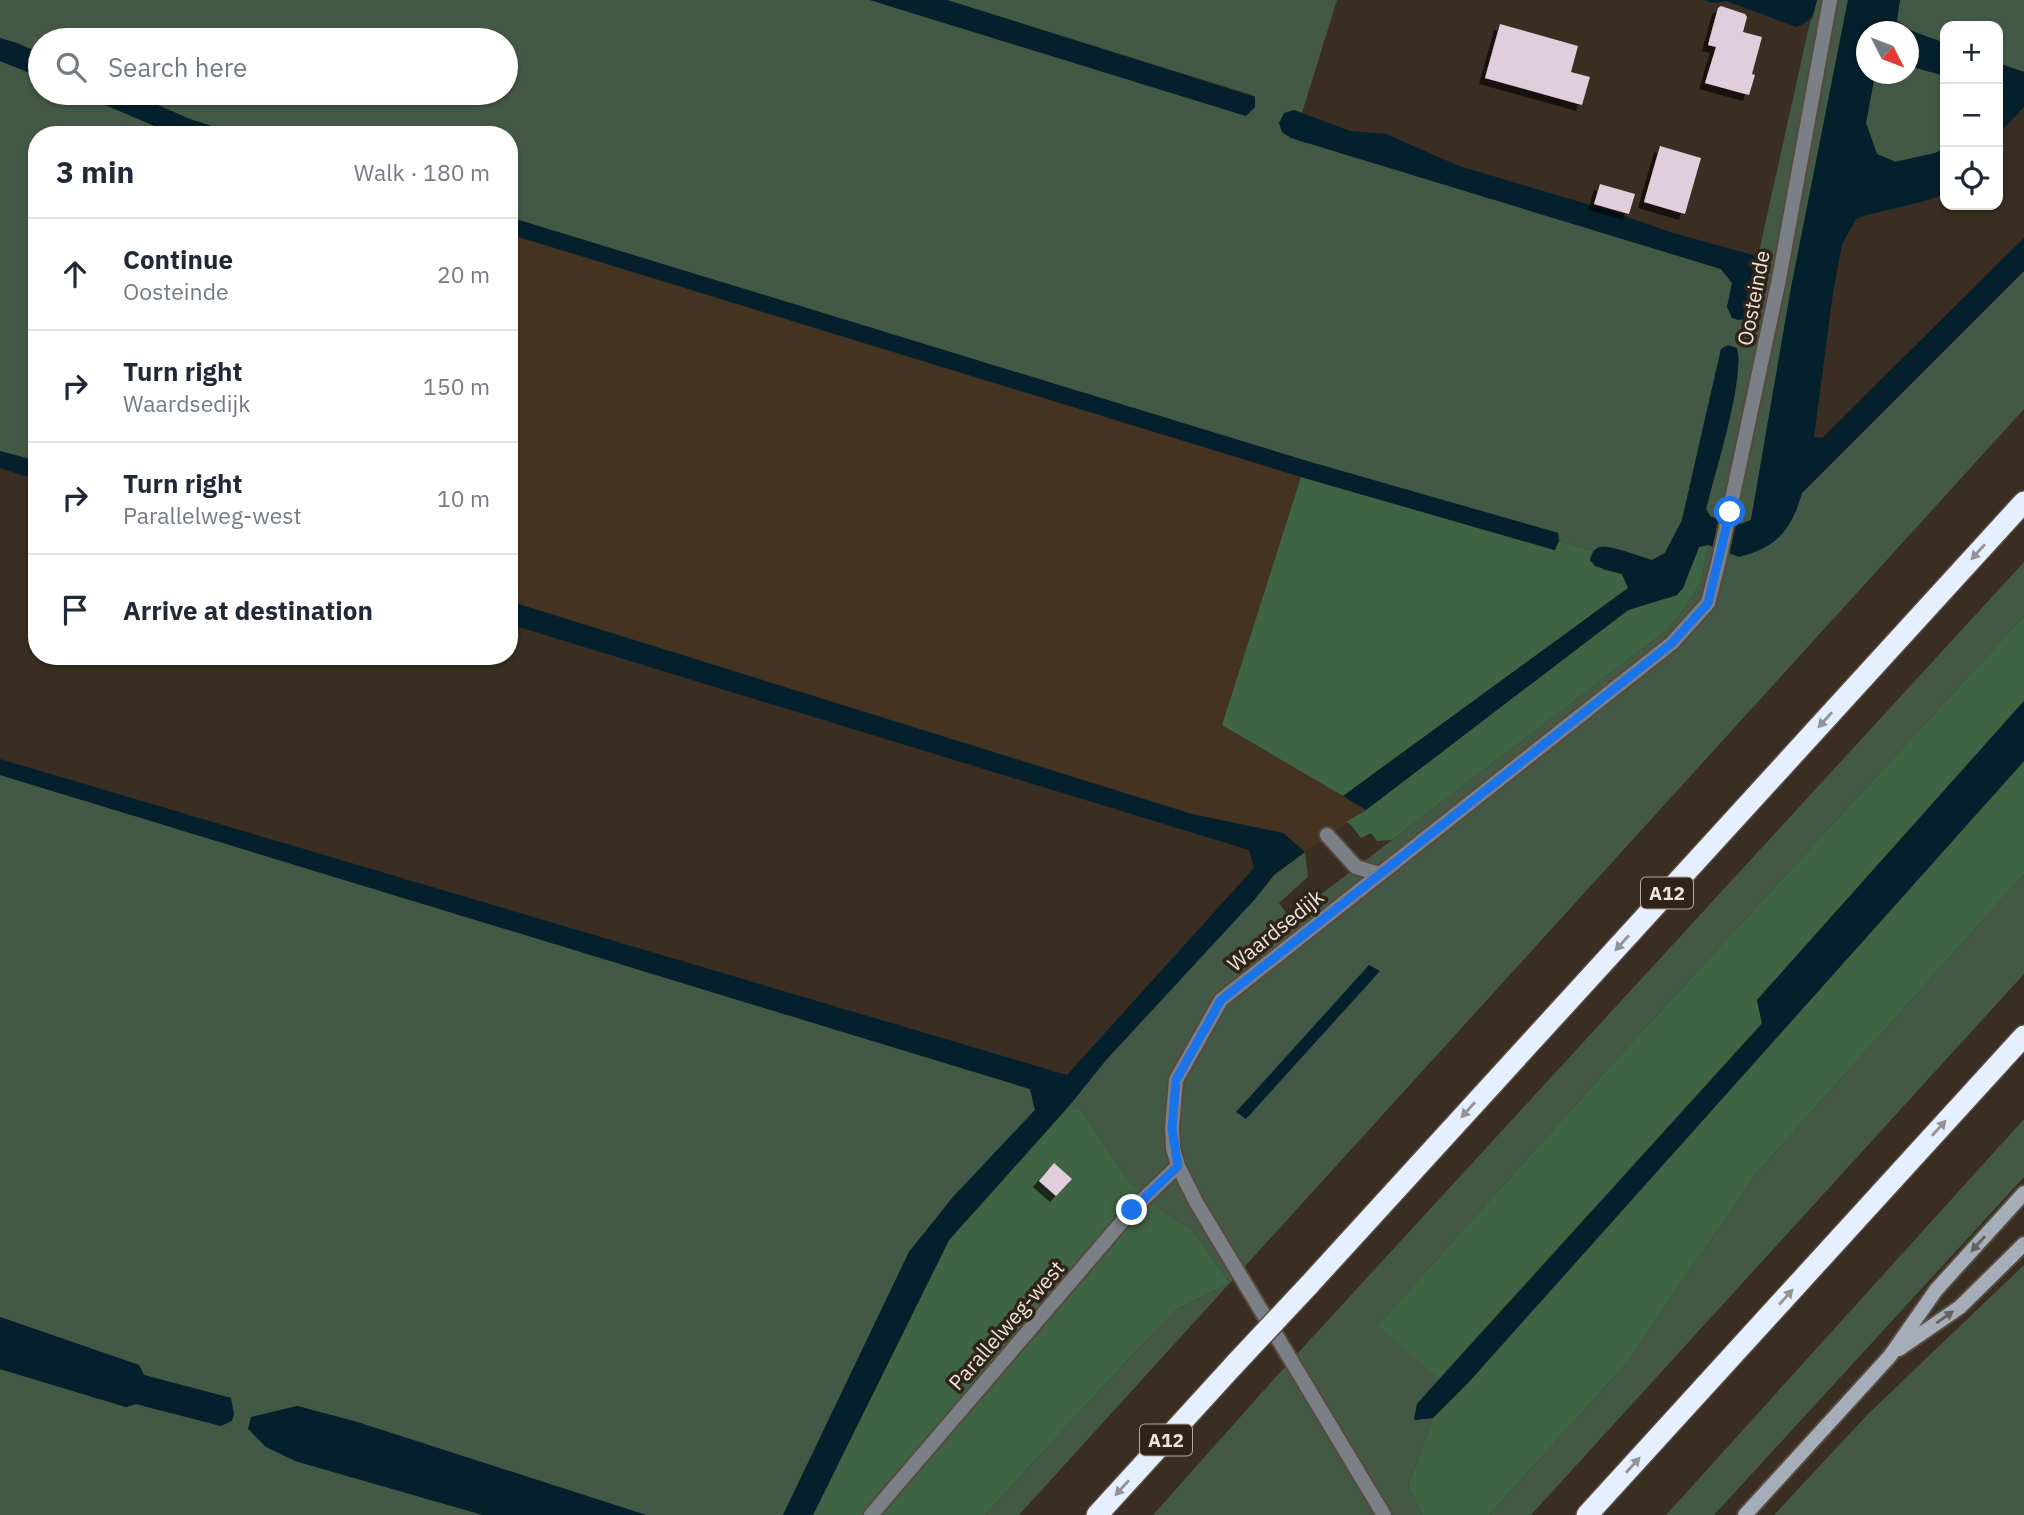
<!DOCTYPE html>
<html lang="en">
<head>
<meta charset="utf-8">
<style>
	:root { --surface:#fff; --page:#f2f2f3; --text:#1f2937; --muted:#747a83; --line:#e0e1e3 }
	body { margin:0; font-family:"IBM Plex Sans",sans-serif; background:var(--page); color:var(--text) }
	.controls { position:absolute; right:21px; top:21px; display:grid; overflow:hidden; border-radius:14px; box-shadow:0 2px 5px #0004 }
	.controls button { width:63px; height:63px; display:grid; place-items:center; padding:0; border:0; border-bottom:2px solid var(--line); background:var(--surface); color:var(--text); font:35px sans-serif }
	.compass { position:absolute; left:1856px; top:21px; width:63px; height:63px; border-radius:50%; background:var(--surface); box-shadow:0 2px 5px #0004; rotate:132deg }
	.stop { position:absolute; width:21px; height:21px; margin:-16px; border:5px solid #1a73e8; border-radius:50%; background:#fff }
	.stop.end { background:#1a73e8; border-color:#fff; box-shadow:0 2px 7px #0008 }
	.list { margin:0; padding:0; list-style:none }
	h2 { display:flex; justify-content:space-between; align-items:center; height:91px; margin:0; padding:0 28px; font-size:30px }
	h2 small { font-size:23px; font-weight:400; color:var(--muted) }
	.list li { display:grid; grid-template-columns:46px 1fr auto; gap:21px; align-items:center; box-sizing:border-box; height:112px; padding:0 28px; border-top:2px solid var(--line) }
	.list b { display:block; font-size:26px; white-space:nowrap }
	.list p { margin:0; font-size:23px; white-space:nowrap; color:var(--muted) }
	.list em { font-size:23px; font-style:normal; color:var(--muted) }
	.icon { flex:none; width:38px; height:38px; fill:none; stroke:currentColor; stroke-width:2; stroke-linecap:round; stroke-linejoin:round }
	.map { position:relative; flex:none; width:2024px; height:1515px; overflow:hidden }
	.search { position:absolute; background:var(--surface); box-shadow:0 2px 5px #0004; left:28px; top:28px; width:490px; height:77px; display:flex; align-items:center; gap:18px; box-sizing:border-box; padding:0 24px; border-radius:38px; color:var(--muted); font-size:26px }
	.panel { position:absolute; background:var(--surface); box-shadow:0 2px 5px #0004; left:28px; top:126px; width:490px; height:539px; border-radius:28px }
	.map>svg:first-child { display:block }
	.built { fill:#453322 }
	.green { fill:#435945 }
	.forest { fill:#3f6443 }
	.water { fill:#05202d }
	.building { fill:#e1cedc; filter:url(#shadow) }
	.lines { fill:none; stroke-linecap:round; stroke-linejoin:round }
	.lane-casing { stroke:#564a3f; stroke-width:18 }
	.street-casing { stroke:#564a3f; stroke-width:18 }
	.secondary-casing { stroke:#564a3f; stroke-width:18 }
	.highway-casing { stroke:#564a3f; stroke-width:24 }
	.lane { stroke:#7b8087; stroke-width:14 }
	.street { stroke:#7b8087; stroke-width:14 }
	.secondary { stroke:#a5adb8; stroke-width:14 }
	.highway { stroke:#e5effe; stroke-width:21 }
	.highway-bridge-casing { stroke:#564a3f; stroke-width:24; stroke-linecap:butt }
	.highway-bridge { stroke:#e5effe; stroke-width:21 }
	.oneway { fill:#949396 }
	.oneway2 { fill:#65615f }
	.route { stroke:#1a73e8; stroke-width:9 }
	.labels { text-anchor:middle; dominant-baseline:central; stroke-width:7; stroke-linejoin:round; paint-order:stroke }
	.shield { fill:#302317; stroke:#b4aaa1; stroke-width:2 }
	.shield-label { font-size:19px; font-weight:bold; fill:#ece4dc }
	.street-label { font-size:21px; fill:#ece4dc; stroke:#302317 }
</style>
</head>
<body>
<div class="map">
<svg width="2024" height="1515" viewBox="0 0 2024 1515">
	<defs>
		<filter id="shadow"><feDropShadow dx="-6" dy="6" stdDeviation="0" flood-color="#0009"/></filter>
	</defs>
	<rect width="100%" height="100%" fill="#3a2d21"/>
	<path class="built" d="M509,234L1301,477L1222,724L1366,810L1305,852L1283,833L1193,814L509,601Z"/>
	<path class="green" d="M0,0H870L1246,116L1255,96L947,0H1337L1302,113L1294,110L1291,138L1721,269L1732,283L1727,307L1760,257L1758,256L1810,22L1813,17L1817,0H1848L1791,288L1751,520L1741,524L1711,517L1706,509L1729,418L1739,358L1721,349L1682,520L1665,553L1652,560C1636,556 1608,542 1593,551L1559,541L1558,533L1307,461L509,217V135H239L190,119L130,93H506V40H40V53L17,43L0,38Z
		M1900,0H2024V72L1998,63V26H1945V43L1912,31L1896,20Z
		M0,61L40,77V93H77L176,135H37V461L0,451Z
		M1909,66L1945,76V148L1935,153L1896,162L1877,154L1866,123L1875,74H1909Z
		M2024,271V409L1019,1515H985L1137,1350L1176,1310L1230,1283L1191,1229L1166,1214L1131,1183L1080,1109L1069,1106L1106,1060L1254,900L1274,875L1305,852L1308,877L1279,903L1290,918L1667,630L1681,613L1701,582L1708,545L1796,512L1802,493Z
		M2024,562V616L1612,1064L1379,1324L1439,1379L1417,1404L1414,1420L1433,1418L1408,1486L1423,1515H1153L1274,1379Z
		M0,775L1030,1089L1035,1110L953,1197L909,1252L783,1515H646L354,1421L297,1406L295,1461L483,1515H0V1369L126,1407L136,1404L221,1426L230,1398L144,1375L139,1365L0,1317Z
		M2024,874V974L1531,1515H1489L1625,1365L1756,1174Z
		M2024,1119V1177L1714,1515H1666Z
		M2024,1265V1515H1774L1868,1414Z"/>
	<path class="forest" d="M1301,477L1554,550L1559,541L1593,551L1590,560L1604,570L1622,574L1629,588L1343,796L1222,725Z
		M1708,545L1701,582L1681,613L1667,630L1392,840L1377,841L1371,833L1361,838L1351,825L1346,822L1366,810L1628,610L1677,595L1683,588L1699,547Z
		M2024,616V701L1757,1000L1762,1023L1439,1379L1378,1325L1612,1064Z
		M2024,761V874L1756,1174L1625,1365L1489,1515H1423L1408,1486L1433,1418L1468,1383Z
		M1069,1106L1080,1109L1131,1183L1166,1214L1191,1229L1230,1283L1176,1310L1137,1350L985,1515H813L949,1240Z"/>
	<path class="water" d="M870,0H947L1255,97V107L1246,116Z
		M1704,0H1817C1813,16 1812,21 1796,27L1726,1L1712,3Z
		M1848,0H1900L1897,21L1912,31L1945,43V76L1909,66V32H1867V74H1875L1866,123L1877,154L1895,162L1935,153L1945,148V194C1916,206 1885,208 1856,219L1842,244L1833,293L1814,437L1822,438L2024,238V271L1802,493C1790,532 1778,546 1739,557L1708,545L1699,547L1683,588L1677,595L1628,610L1366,810L1343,796L1628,588L1622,574L1595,566L1590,560C1592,554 1594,548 1601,547C1612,545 1640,557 1652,560L1665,553L1682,520L1721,349L1728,345L1737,348C1745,380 1715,473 1706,509L1711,517L1741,524L1751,520L1791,288Z
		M0,38L17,43L40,53V77L0,61Z
		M1998,63L2024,72V107L1998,134Z
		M77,93H130L190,119L239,135H176Z
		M1294,110L1350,131L1386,134L1459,166L1610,211L1670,232L1760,257L1762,264L1753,311L1748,319L1738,320L1732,318L1727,307L1732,283L1721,269L1291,138L1282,132L1279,123L1284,113Z
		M509,217L1307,461L1558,533L1559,541L1555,550L1301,477L509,234Z
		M0,451L37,461V480L0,468Z
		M509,601L1192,814L1283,833L1305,852L1274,875L1254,900L1106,1060L1069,1106L949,1240L813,1515H783L909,1252L953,1197L1035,1110L1030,1089L0,775V759L1067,1075L1254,868L1249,850L509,624Z
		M2024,701V761L1468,1383L1433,1418L1414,1420L1417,1404L1762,1024L1757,1000Z
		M1369,965L1380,971L1246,1119L1236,1112Z
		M0,1317L139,1365L144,1375L231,1398L234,1414L232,1421L221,1426L136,1404L126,1407L0,1369Z
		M297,1406L354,1421L646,1515H483L295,1461L266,1447L248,1429L251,1417Z"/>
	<path class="building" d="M1721,6L1745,14L1747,17L1743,32L1762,37L1752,74L1755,75L1749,95L1705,83L1716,47L1708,45L1718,8Z
		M1500,24L1578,46L1571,72L1590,77L1582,105L1485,78Z
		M1660,146L1701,158L1685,214L1644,202Z
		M1600,184L1635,194L1629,214L1594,204Z
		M1054,1163L1072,1179L1056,1196L1039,1181Z"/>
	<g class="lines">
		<defs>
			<path id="lane" d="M1327,835L1356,867L1379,874"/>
			<path id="street" d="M871,1515L1132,1210L1178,1166
				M1384,1515L1196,1202L1178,1166L1173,1148L1172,1128L1176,1080L1221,1000L1672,643L1708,603L1719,560L1779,279L1830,0"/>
			<path id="secondary" d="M1899,1349L1960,1307L2024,1244
				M1745,1515L1890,1356L1936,1290L2024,1193"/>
			<path id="highway" d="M1309,1285L2024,502
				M1097,1515L1234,1365
				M1587,1515L2024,1036"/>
		</defs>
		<use href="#lane" class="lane-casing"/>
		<use href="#street" class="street-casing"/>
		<use href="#secondary" class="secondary-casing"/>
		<use href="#highway" class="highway-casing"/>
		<use href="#lane" class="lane"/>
		<use href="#street" class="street"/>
		<use href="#secondary" class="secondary"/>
		<use href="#highway" class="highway"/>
		<defs>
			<path id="highway-bridge" d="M1234,1365L1309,1285"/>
		</defs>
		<use href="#highway-bridge" class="highway-bridge-casing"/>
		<use href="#highway-bridge" class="highway-bridge"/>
	</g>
	<defs><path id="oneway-solid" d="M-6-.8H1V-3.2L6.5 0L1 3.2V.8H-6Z" transform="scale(1.75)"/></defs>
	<g class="oneway">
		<use href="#oneway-solid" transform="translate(1978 552) rotate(132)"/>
		<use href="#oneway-solid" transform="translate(1825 720) rotate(132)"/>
		<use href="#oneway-solid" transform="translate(1622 943) rotate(132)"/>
		<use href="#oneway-solid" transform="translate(1468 1110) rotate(132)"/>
		<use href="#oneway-solid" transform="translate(1939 1128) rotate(-48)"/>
		<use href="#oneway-solid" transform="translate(1786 1297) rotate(-48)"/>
		<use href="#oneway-solid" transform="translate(1633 1465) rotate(-48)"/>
		<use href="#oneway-solid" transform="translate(1122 1488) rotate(132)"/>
	</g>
	<g class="oneway2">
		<use href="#oneway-solid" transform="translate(1978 1244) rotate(132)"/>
		<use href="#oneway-solid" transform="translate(1945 1317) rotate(-35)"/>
	</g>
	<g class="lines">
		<path class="route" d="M1132,1210L1178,1166L1172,1128L1176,1080L1221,1000L1672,643L1708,603L1730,512"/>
	</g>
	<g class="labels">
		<g class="shield">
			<rect x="1641" y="877.5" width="52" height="31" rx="5"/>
			<rect x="1140" y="1424.5" width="52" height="31" rx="5"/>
		</g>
		<g class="shield-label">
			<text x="1667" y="893">A12</text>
			<text x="1166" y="1440">A12</text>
		</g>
		<g class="street-label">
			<text transform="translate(1753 298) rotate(-79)">Oosteinde</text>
			<text transform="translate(1275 930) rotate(-39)">Waardsedijk</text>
			<text transform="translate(1006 1325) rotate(-49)">Parallelweg-west</text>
		</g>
	</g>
</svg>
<div class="controls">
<button>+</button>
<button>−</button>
<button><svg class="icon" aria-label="locate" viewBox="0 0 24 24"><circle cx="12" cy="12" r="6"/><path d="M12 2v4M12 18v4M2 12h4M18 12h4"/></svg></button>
</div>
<svg class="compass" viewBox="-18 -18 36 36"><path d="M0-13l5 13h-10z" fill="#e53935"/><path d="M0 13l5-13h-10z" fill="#747a83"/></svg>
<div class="stop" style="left:1730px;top:512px"></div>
<div class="stop end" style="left:1132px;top:1210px"></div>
<div class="search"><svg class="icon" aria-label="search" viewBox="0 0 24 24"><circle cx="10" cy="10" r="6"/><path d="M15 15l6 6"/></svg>Search here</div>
<section class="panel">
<h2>3 min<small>Walk · 180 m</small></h2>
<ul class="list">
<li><svg class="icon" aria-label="ahead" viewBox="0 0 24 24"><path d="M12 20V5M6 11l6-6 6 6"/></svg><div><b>Continue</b><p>Oosteinde</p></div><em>20 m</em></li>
<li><svg class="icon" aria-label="right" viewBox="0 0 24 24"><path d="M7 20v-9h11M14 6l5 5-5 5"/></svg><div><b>Turn right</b><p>Waardsedijk</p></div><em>150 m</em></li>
<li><svg class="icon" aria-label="right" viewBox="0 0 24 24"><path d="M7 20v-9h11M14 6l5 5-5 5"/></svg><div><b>Turn right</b><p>Parallelweg-west</p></div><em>10 m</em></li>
<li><svg class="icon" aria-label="arrive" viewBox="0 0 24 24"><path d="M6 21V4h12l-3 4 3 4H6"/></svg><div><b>Arrive at destination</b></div></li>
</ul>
</section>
</div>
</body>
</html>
